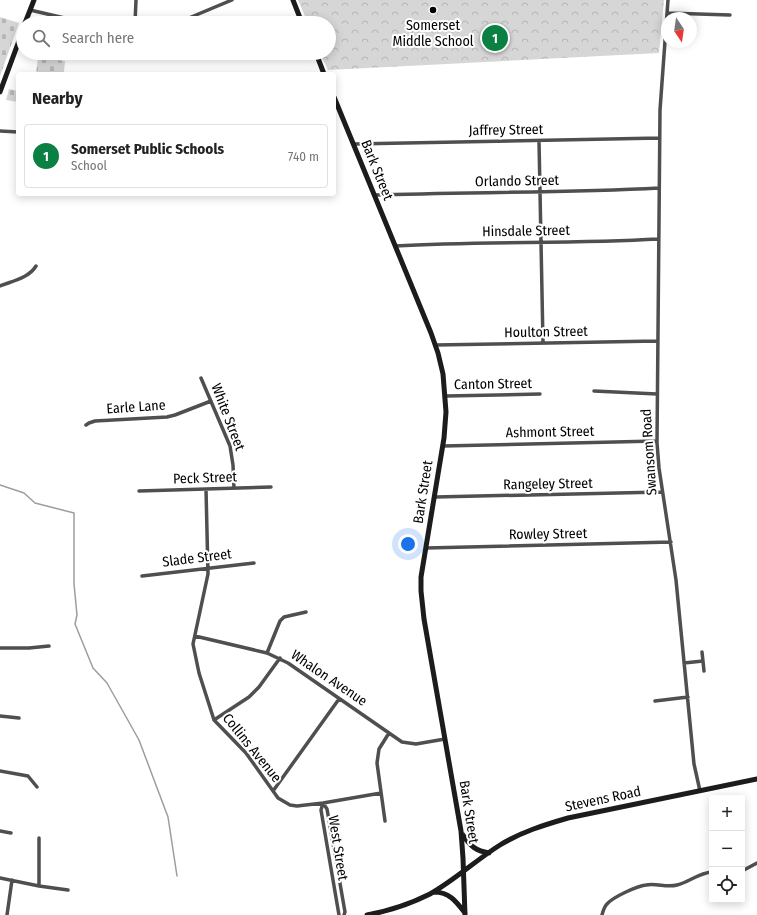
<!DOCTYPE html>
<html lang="en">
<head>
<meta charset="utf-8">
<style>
	:root { --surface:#fff; --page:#f2f2f2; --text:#222; --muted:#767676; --line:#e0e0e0; --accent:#0b8043 }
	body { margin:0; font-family:"Fira Sans Condensed",sans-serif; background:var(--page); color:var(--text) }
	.controls { position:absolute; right:12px; bottom:12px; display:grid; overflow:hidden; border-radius:4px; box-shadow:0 2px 10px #0003 }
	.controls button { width:36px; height:36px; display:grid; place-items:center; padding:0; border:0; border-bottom:1px solid var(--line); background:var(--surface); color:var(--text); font:20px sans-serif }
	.compass { position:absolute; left:661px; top:12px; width:36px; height:36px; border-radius:50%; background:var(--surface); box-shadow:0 2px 10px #0003; rotate:167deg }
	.you { position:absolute; left:408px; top:544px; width:14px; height:14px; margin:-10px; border:3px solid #fff; border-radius:50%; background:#1a73e8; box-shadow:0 0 0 6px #1a73e833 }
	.badge { display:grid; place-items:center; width:26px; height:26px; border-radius:50%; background:var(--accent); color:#fff; font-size:13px; font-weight:700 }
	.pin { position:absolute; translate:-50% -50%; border:2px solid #fff; box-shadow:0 1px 4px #0006 }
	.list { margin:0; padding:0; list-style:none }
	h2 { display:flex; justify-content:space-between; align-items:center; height:52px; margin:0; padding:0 16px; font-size:17px }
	h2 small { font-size:13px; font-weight:400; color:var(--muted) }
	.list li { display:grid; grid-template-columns:26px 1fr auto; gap:12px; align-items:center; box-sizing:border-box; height:64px; margin:0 8px 8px; padding:0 8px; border:1px solid var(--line); border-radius:4px }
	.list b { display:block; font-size:15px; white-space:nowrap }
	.list p { margin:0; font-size:13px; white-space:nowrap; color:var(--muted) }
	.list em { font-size:13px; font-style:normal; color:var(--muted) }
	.icon { flex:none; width:22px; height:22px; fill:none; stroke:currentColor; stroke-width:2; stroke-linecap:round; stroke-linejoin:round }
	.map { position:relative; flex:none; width:757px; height:915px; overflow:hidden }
	.search { position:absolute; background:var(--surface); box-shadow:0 2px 10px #0003; left:16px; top:16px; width:320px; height:44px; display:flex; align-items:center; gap:10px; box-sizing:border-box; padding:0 14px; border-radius:22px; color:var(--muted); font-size:15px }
	.panel { position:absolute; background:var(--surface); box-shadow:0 2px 10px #0003; left:16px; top:72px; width:320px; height:124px; border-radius:4px }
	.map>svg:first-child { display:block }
	.cemetery { fill:url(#cemetery-stones) }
	.park { fill:url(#park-crowns) }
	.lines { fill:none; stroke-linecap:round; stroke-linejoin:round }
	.stream { stroke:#9d9d9d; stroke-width:1.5 }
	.street { stroke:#4f4f4f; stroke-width:3.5 }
	.secondary { stroke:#1c1c1c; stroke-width:5 }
	.poi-dot { fill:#000; stroke:#fff; stroke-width:1.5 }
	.labels { text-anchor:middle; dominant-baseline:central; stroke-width:4; stroke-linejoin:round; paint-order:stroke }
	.poi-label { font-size:14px; fill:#000; stroke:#fff }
	.street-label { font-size:14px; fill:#000; stroke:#fff }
</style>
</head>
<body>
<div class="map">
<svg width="757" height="915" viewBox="0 0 757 915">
	<defs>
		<pattern id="cemetery-stones" width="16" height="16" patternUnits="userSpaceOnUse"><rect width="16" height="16" fill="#d6d6d6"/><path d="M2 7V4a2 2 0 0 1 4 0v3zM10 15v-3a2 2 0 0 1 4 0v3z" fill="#b6b6b6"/></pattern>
		<pattern id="park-crowns" width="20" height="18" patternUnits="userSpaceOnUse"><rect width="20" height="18" fill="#d6d6d6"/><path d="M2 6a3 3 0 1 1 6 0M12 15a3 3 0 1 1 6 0" fill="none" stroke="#b6b6b6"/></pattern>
	</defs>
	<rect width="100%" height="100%" fill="#fff"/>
	<path class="cemetery" d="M0,17L19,23L0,76Z
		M37,53H58V60L65,61L64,72H55L54,74H36L38,58Z
		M9,89L18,91V102L6,100Z"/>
	<path class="park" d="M298,0H664L659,53L328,70L320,53H329V23H308Z"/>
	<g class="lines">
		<path class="stream" d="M0,485L24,493L35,503L74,513V584L77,615L75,624L93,668L107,683L139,740L168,817L177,876"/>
		<path class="street" d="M668,0L660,110L657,443L659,468L676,580L694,764L700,791
			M30,10L86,23
			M667,13L730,15
			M135,23L136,0
			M177,23L232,0
			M0,131L18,132
			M539,141L543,343
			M353,144L660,138
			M374,195C469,192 564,193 659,188
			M395,246C483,241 571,244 658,239
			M0,286C12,281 29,278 36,266
			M435,345L657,341
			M201,378L230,446L233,465L234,488
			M594,391L657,394
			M446,396L540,394
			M86,425L89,423L95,421L167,417L175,415L211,401
			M443,446L657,441
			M206,489L208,574L193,644L199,673L214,720L246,753L278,798L290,805L297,806L323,803L381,793
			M139,491L271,487
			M435,497L662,492
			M426,548L671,542
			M142,576L254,563
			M195,636L267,653L288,663L402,742L416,744L445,739
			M0,648H29L49,646
			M702,652L704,671
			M267,653L280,621L284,617L306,612
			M684,663L703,661
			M655,701L688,697
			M0,716L19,718
			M214,720L249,697L259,687L280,658
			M0,771L28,776L37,787
			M273,791L339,699
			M323,803L327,809L345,912L344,915
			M323,803L321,810L339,915
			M385,821L377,763L379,749L389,733
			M0,831L11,833
			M742,871L757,863
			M0,878L39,886L68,890
			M39,886V838
			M7,915L12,880
			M602,915C603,911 604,907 607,904C613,897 637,886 646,885C657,883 667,888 677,885C690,882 698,873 712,872"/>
		<path class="secondary" d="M293,0L302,23
			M25,23L34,0
			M316,53L324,74
			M0,92L23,30
			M334,97L431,333L438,353L443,374L446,412L444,438L421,577V591L424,619L461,831L463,858L465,915
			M463,835C470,846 476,851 489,853
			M434,892C449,892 456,901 465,913
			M367,915C389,911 410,904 430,894C455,880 476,860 500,845C521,832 544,825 568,818L757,779"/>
	</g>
	<circle class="poi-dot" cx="433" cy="10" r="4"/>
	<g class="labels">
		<g class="poi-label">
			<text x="433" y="25">Somerset<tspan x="433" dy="16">Middle School</tspan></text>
		</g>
		<g class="street-label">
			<text transform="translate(506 130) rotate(-1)">Jaffrey Street</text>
			<text transform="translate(377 170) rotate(68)">Bark Street</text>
			<text transform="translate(517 181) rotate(-1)">Orlando Street</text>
			<text transform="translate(526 231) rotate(-1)">Hinsdale Street</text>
			<text transform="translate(546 332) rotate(-1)">Houlton Street</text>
			<text transform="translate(493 384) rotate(-1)">Canton Street</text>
			<text transform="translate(136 407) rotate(-4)">Earle Lane</text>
			<text transform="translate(228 417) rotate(69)">White Street</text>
			<text transform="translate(550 432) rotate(-1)">Ashmont Street</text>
			<text transform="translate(649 452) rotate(-94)">Swansom Road</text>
			<text transform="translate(205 478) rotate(-2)">Peck Street</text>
			<text transform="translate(548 484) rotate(-1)">Rangeley Street</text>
			<text transform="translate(423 492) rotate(-81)">Bark Street</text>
			<text transform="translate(548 534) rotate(-1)">Rowley Street</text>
			<text transform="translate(197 558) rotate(-7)">Slade Street</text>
			<text transform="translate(329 678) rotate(34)">Whalon Avenue</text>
			<text transform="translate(252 748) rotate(51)">Collins Avenue</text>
			<text transform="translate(603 799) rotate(-12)">Stevens Road</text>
			<text transform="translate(469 812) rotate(81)">Bark Street</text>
			<text transform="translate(338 848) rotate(81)">West Street</text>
		</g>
	</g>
</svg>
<div class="controls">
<button>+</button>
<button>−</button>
<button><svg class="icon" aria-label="locate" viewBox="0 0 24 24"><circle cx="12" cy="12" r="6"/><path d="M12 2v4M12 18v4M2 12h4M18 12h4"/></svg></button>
</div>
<svg class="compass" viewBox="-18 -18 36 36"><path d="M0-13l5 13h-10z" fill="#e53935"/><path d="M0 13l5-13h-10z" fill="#767676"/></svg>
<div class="you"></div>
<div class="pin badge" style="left:495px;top:38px">1</div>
<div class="search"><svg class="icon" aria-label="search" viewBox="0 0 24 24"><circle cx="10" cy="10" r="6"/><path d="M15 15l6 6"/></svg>Search here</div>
<section class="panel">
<h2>Nearby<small></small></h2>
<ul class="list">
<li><span class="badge">1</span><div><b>Somerset Public Schools</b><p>School</p></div><em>740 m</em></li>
</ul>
</section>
</div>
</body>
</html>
